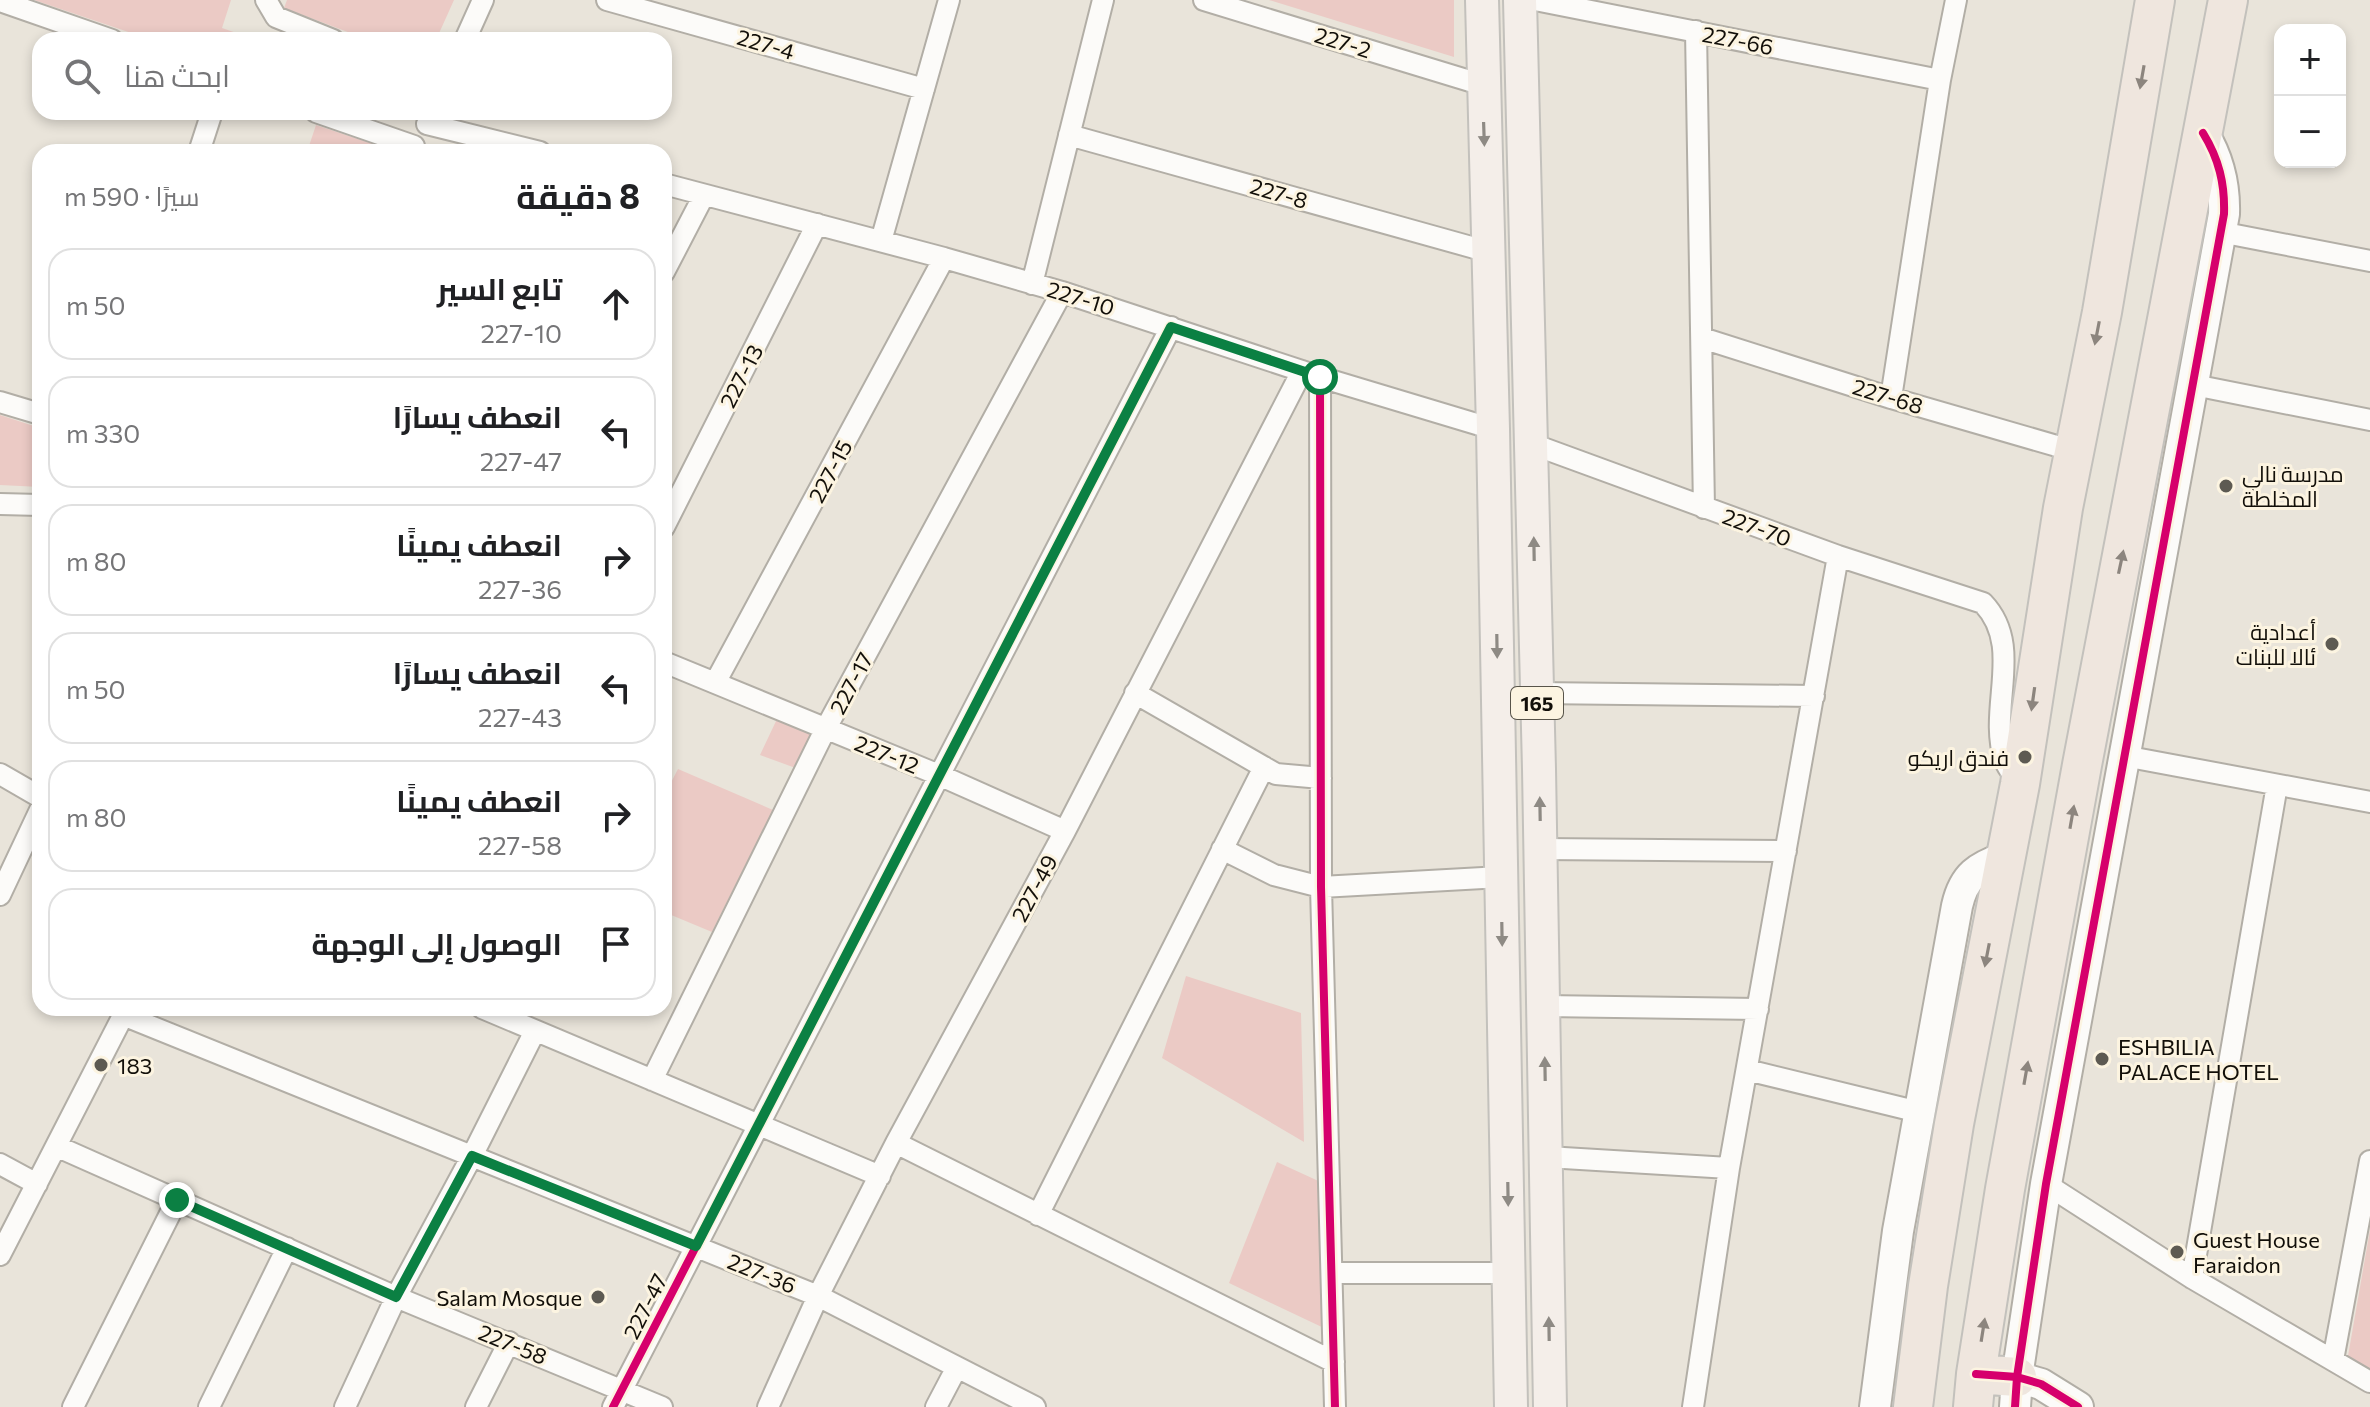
<!DOCTYPE html>
<html lang="ar">
<head>
<meta charset="utf-8">
<style>
	:root { --surface:#fff; --page:#f2f2f2; --text:#202124; --muted:#757577; --line:#e0e0e0 }
	body { margin:0; font-family:Commissioner,Cairo,sans-serif; background:var(--page); color:var(--text); direction:rtl }
	.controls { position:absolute; right:24px; top:24px; display:grid; overflow:hidden; border-radius:16px; box-shadow:0 4px 12px #0003 }
	.controls button { width:72px; height:72px; display:grid; place-items:center; padding:0; border:0; border-bottom:2px solid var(--line); background:var(--surface); color:var(--text); font:40px sans-serif }
	.stop { position:absolute; width:24px; height:24px; margin:-18px; border:6px solid #0b8043; border-radius:50%; background:#fff }
	.stop.end { background:#0b8043; border-color:#fff; box-shadow:0 2px 8px #0008 }
	.list { margin:0; padding:0; list-style:none }
	h2 { display:flex; justify-content:space-between; align-items:center; height:104px; margin:0; padding:0 32px; font-size:34px }
	h2 small { font-size:26px; font-weight:400; color:var(--muted) }
	.list li { display:grid; grid-template-columns:52px 1fr auto; gap:24px; align-items:center; box-sizing:border-box; height:112px; margin:0 16px 16px; padding:0 16px; border:2px solid var(--line); border-radius:24px }
	.list b { display:block; font-size:30px; white-space:nowrap }
	.list p { margin:0; font-size:26px; white-space:nowrap; color:var(--muted) }
	.list em { font-size:26px; font-style:normal; color:var(--muted) }
	.icon { flex:none; width:44px; height:44px; fill:none; stroke:currentColor; stroke-width:2; stroke-linecap:round; stroke-linejoin:round }
	.map { position:relative; flex:none; width:2370px; height:1407px; overflow:hidden; direction:ltr }
	.search { position:absolute; background:var(--surface); box-shadow:0 4px 12px #0003; left:32px; top:32px; width:640px; height:88px; display:flex; align-items:center; gap:20px; box-sizing:border-box; padding:0 28px; border-radius:24px; color:var(--muted); font-size:30px }
	.panel { position:absolute; background:var(--surface); box-shadow:0 4px 12px #0003; left:32px; top:144px; width:640px; height:872px; border-radius:24px; direction:rtl }
	.map>svg:first-child { display:block }
	.green { fill:#ebcac5 }
	.lines { fill:none; stroke-linecap:round; stroke-linejoin:round }
	.street-casing { stroke:#b2aea6; stroke-width:24 }
	.secondary-casing { stroke:#b2aea6; stroke-width:34 }
	.primary-casing { stroke:#c3c1bc; stroke-width:36 }
	.highway-casing { stroke:#c3c1bc; stroke-width:42 }
	.street { stroke:#fcfbf9; stroke-width:20 }
	.secondary { stroke:#fcfbf9; stroke-width:30 }
	.primary { stroke:#f4eee9; stroke-width:32 }
	.highway { stroke:#efe6de; stroke-width:38 }
	.cycleway-casing { stroke:#fcf4e1; stroke-width:13 }
	.cycleway { stroke:#d6006c; stroke-width:8 }
	.oneway { fill:#8c857e }
	.oneway2 { fill:#8e8a84 }
	.route { stroke:#0b8043; stroke-width:10 }
	.poi-dot { fill:#5d5a52; stroke:#fcf4e1; stroke-width:3 }
	.labels { text-anchor:middle; dominant-baseline:central; stroke-width:6; stroke-linejoin:round; paint-order:stroke }
	.shield { fill:#fcf4e1; stroke:#58544a; stroke-width:2 }
	.shield-label { font-size:20px; font-weight:bold; fill:#120f09 }
	.street-label { font-size:22px; fill:#120f09; stroke:#fcf4e1 }
	.poi-label { font-size:22px; fill:#120f09; stroke:#fcf4e1; text-anchor:start }
</style>
</head>
<body>
<div class="map">
<svg width="2370" height="1407" viewBox="0 0 2370 1407">
	<rect width="100%" height="100%" fill="#e9e4da"/>
	<path class="green" d="M34,0H231L222,28L257,40H152Z
		M287,0H454L436,40H369L284,8Z
		M1269,0H1454V57Z
		M316,125L385,148L383,152H307Z
		M0,415L40,428V487L0,485Z
		M777,719L815,734L801,770L760,755Z
		M678,769L773,810L712,932L664,912V796Z
		M1186,976L1301,1013L1304,1142L1162,1058Z
		M1277,1162L1325,1184L1326,1329L1229,1283Z
		M2370,1230V1369L2348,1356Z"/>
	<g class="lines">
		<defs>
			<path id="street" d="M266,0L276,17L333,40
				M607,0L924,89
				M1204,0L1483,85
				M1535,0L1940,80
				M0,1L112,40
				M1696,31L1704,508
				M465,40L483,0
				M316,112L414,146
				M427,124L540,152
				M1069,135L1489,252
				M199,152L212,112
				M664,184L944,258L1062,292L1320,377L1493,429
				M2220,232L2370,261
				M881,241L949,0
				M664,272L704,195
				M1032,284L1103,0
				M1702,338L1891,398L2074,451
				M1320,377L1321,887L1335,1407
				M2194,385L2370,420
				M1891,398L1940,80L1956,0
				M0,402L40,414
				M1532,444L1838,556L1983,603C2025,647 1987,708 2005,761C2007,768 2014,775 2019,782
				M0,504L40,505
				M664,527L817,224
				M664,662L939,775L1065,831
				M715,683L944,258
				M1135,693L1276,774L1321,778
				M1536,693L1814,696
				M2124,756L2370,802
				M0,774L40,797
				M1222,849L1274,875L1321,887L1501,877
				M1541,849L1786,851
				M0,895L40,810
				M1544,1006L1758,1009
				M482,1008L880,1176
				M123,1015L818,1296L1035,1407
				M1747,1070L1919,1112
				M652,1080L825,730L1062,292
				M896,1143L1334,1362
				M56,1146L396,1297L662,1407
				M1547,1157L1729,1168
				M0,1164L37,1184
				M2046,1184L2192,1278L2370,1382
				M1038,1215L1264,767
				M0,1255L127,1008
				M1332,1273H1509
				M2192,1278L2277,785
				M2333,1360L2370,1161
				M73,1407L177,1200
				M209,1407L287,1248
				M345,1407L396,1297L472,1156L535,1031
				M476,1407L509,1342
				M613,1407L1171,327
				M768,1407L818,1296L896,1143L1065,831L1302,371
				M936,1407L957,1367
				M1693,1407L1729,1168L1838,556"/>
			<path id="secondary" d="M2017,1377L2041,1384L2078,1407
				M1875,1407L1898,1231L1957,906C1964,875 1978,867 2006,857
				M2015,1407L2017,1377L2046,1184L2224,214C2225,184 2219,159 2203,133"/>
			<path id="primary" d="M1482,0L1493,429L1511,1407
				M1520,0L1539,769L1550,1407"/>
			<path id="highway" d="M1976,1374L2017,1377
				M1913,1407L1928,1286L1954,1124L2020,784L2063,508L2102,312L2155,0
				M1973,1407L1976,1374L2005,1189L2082,765L2228,0"/>
		</defs>
		<use href="#street" class="street-casing"/>
		<use href="#secondary" class="secondary-casing"/>
		<use href="#primary" class="primary-casing"/>
		<use href="#highway" class="highway-casing"/>
		<use href="#street" class="street"/>
		<use href="#secondary" class="secondary"/>
		<use href="#primary" class="primary"/>
		<use href="#highway" class="highway"/>
		<defs>
			<path id="cycleway" d="M1320,377L1321,887L1335,1407
				M1976,1374L2017,1377L2041,1384L2078,1407
				M613,1407L1171,327
				M2015,1407L2017,1377L2046,1184L2224,214C2225,184 2219,159 2203,133"/>
		</defs>
		<use href="#cycleway" class="cycleway-casing"/>
		<use href="#cycleway" class="cycleway"/>
	</g>
	<defs><path id="oneway-solid" d="M-6-.8H1V-3.2L6.5 0L1 3.2V.8H-6Z" transform="scale(2)"/></defs>
	<g class="oneway">
		<use href="#oneway-solid" transform="translate(2142 77) rotate(100)"/>
		<use href="#oneway-solid" transform="translate(2097 333) rotate(101)"/>
		<use href="#oneway-solid" transform="translate(2121 562) rotate(-78)"/>
		<use href="#oneway-solid" transform="translate(2033 699) rotate(98)"/>
		<use href="#oneway-solid" transform="translate(2072 817) rotate(-80)"/>
		<use href="#oneway-solid" transform="translate(1987 955) rotate(101)"/>
		<use href="#oneway-solid" transform="translate(2026 1073) rotate(-80)"/>
		<use href="#oneway-solid" transform="translate(1983 1330) rotate(-81)"/>
	</g>
	<g class="oneway2">
		<use href="#oneway-solid" transform="translate(1484 134) rotate(88)"/>
		<use href="#oneway-solid" transform="translate(1534 549) rotate(-91)"/>
		<use href="#oneway-solid" transform="translate(1497 646) rotate(89)"/>
		<use href="#oneway-solid" transform="translate(1540 809) rotate(-91)"/>
		<use href="#oneway-solid" transform="translate(1502 934) rotate(89)"/>
		<use href="#oneway-solid" transform="translate(1545 1069) rotate(-91)"/>
		<use href="#oneway-solid" transform="translate(1508 1194) rotate(89)"/>
		<use href="#oneway-solid" transform="translate(1549 1329) rotate(-91)"/>
	</g>
	<g class="lines">
		<path class="route" d="M177,1200L396,1297L472,1156L696,1246L1171,327L1320,377"/>
	</g>
	<g class="poi-dot">
		<circle cx="2226" cy="486" r="8"/>
		<circle cx="2332" cy="644" r="8"/>
		<circle cx="2025" cy="757" r="8"/>
		<circle cx="2102" cy="1059" r="8"/>
		<circle cx="101" cy="1065" r="8"/>
		<circle cx="2177" cy="1252" r="8"/>
		<circle cx="598" cy="1297" r="8"/>
	</g>
	<g class="labels">
		<rect class="shield" x="1511" y="687" width="52" height="32" rx="6"/>
		<g class="shield-label">
			<text x="1537" y="703">165</text>
		</g>
		<g class="street-label">
			<text transform="translate(1738 40) rotate(11)">227-66</text>
			<text transform="translate(1343 42) rotate(17)">227-2</text>
			<text transform="translate(766 44) rotate(16)">227-4</text>
			<text transform="translate(1279 193) rotate(16)">227-8</text>
			<text transform="translate(1081 298) rotate(17)">227-10</text>
			<text transform="translate(741 376) rotate(-63)">227-13</text>
			<text transform="translate(1888 396) rotate(17)">227-68</text>
			<text transform="translate(830 471) rotate(-62)">227-15</text>
			<text transform="translate(1757 527) rotate(20)">227-70</text>
			<text transform="translate(851 683) rotate(-62)">227-17</text>
			<text transform="translate(887 754) rotate(22)">227-12</text>
			<text transform="translate(1034 888) rotate(-62)">227-49</text>
			<text transform="translate(762 1273) rotate(22)">227-36</text>
			<text transform="translate(645 1306) rotate(-63)">227-47</text>
			<text transform="translate(513 1344) rotate(22)">227-58</text>
		</g>
		<g class="poi-label">
			<text x="2242" y="473">مدرسة نالي<tspan x="2242" dy="25">المخلطة</tspan></text>
			<text x="2316" y="631" text-anchor="end">أعدادية<tspan x="2316" dy="25">ئالا للبنات</tspan></text>
			<text x="2009" y="757" text-anchor="end">فندق اريكو</text>
			<text x="2118" y="1046">ESHBILIA<tspan x="2118" dy="25">PALACE HOTEL</tspan></text>
			<text x="117" y="1065">183</text>
			<text x="2193" y="1239">Guest House<tspan x="2193" dy="25">Faraidon</tspan></text>
			<text x="582" y="1297" text-anchor="end">Salam Mosque</text>
		</g>
	</g>
</svg>
<div class="controls">
<button>+</button>
<button>−</button>
</div>
<div class="stop" style="left:1320px;top:377px"></div>
<div class="stop end" style="left:177px;top:1200px"></div>
<div class="search"><svg class="icon" aria-label="search" viewBox="0 0 24 24"><circle cx="10" cy="10" r="6"/><path d="M15 15l6 6"/></svg>ابحث هنا</div>
<section class="panel">
<h2>8 دقيقة<small>سيرًا · 590 m</small></h2>
<ul class="list">
<li><svg class="icon" aria-label="ahead" viewBox="0 0 24 24"><path d="M12 20V5M6 11l6-6 6 6"/></svg><div><b>تابع السير</b><p>227-10</p></div><em>50 m</em></li>
<li><svg class="icon" aria-label="left" viewBox="0 0 24 24"><path d="M17 20v-9H6M10 6l-5 5 5 5"/></svg><div><b>انعطف يسارًا</b><p>227-47</p></div><em>330 m</em></li>
<li><svg class="icon" aria-label="right" viewBox="0 0 24 24"><path d="M7 20v-9h11M14 6l5 5-5 5"/></svg><div><b>انعطف يمينًا</b><p>227-36</p></div><em>80 m</em></li>
<li><svg class="icon" aria-label="left" viewBox="0 0 24 24"><path d="M17 20v-9H6M10 6l-5 5 5 5"/></svg><div><b>انعطف يسارًا</b><p>227-43</p></div><em>50 m</em></li>
<li><svg class="icon" aria-label="right" viewBox="0 0 24 24"><path d="M7 20v-9h11M14 6l5 5-5 5"/></svg><div><b>انعطف يمينًا</b><p>227-58</p></div><em>80 m</em></li>
<li><svg class="icon" aria-label="arrive" viewBox="0 0 24 24"><path d="M6 21V4h12l-3 4 3 4H6"/></svg><div><b>الوصول إلى الوجهة</b></div></li>
</ul>
</section>
</div>
</body>
</html>
